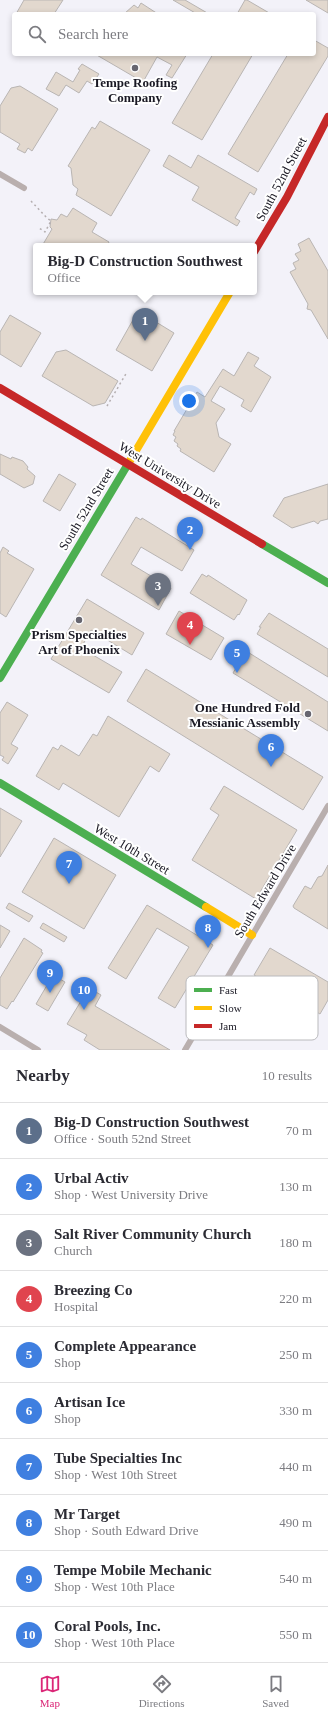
<!DOCTYPE html>
<html lang="en">
<head>
<meta charset="utf-8">
<style>
	:root { --surface:#fff; --page:#f7f7f7; --text:#2b2b33; --muted:#7c7c81; --line:#e1e1e2; --accent:#db2777 }
	body { margin:0; font-family:Georgia,serif; background:var(--page); color:var(--text) }
	.you { position:absolute; left:189px; top:401px; width:14px; height:14px; margin:-10px; border:3px solid #fff; border-radius:50%; background:#1a73e8; box-shadow:0 0 0 6px #1a73e833 }
	.badge { display:grid; place-items:center; width:26px; height:26px; border-radius:50%; background:var(--accent); color:#fff; font-size:13px; font-weight:700 }
	.pin { position:absolute; translate:-50% -33px; filter:drop-shadow(0 1px 2px #0008) }
	.pin::after { content:''; position:absolute; top:21px; width:14px; height:12px; background:inherit; clip-path:polygon(0 0,100% 0,50% 100%) }
	.popup { position:absolute; left:33px; top:243px; width:224px; height:52px; box-sizing:border-box; display:grid; place-content:center; border-radius:4px; background:var(--surface); filter:drop-shadow(0 1px 3px #0005); font-size:13px; white-space:nowrap; color:var(--muted) }
	.popup b { font-size:15px; color:var(--text) }
	.popup::after { content:''; position:absolute; left:50%; top:100%; margin-left:-8px; border:8px solid transparent; border-top-color:var(--surface) }
	.list { margin:0; padding:0; list-style:none }
	h2 { display:flex; justify-content:space-between; align-items:center; height:52px; margin:0; padding:0 16px; font-size:17px }
	h2 small { font-size:13px; font-weight:400; color:var(--muted) }
	.list li { display:grid; grid-template-columns:26px 1fr auto; gap:12px; align-items:center; box-sizing:border-box; height:56px; padding:0 16px; border-top:1px solid var(--line) }
	.list b { display:block; font-size:15px; white-space:nowrap }
	.list p { margin:0; font-size:13px; white-space:nowrap; color:var(--muted) }
	.list em { font-size:13px; font-style:normal; color:var(--muted) }
	.icon { flex:none; width:22px; height:22px; fill:none; stroke:currentColor; stroke-width:2; stroke-linecap:round; stroke-linejoin:round }
	.map { position:relative; flex:none; width:328px; height:1050px; overflow:hidden }
	.search { position:absolute; background:var(--surface); box-shadow:0 2px 6px #0003; left:12px; right:12px; top:12px; height:44px; display:flex; align-items:center; gap:10px; box-sizing:border-box; padding:0 14px; border-radius:4px; color:var(--muted); font-size:15px }
	.sheet { height:612px; background:var(--surface) }
	nav { display:flex; justify-content:space-around; align-items:center; box-sizing:border-box; height:56px; border-top:1px solid var(--line); background:var(--surface); font-size:11px; color:var(--muted) }
	nav a { display:grid; justify-items:center; gap:2px }
	nav .on { color:var(--accent) }
	.map>svg:first-child { display:block }
	.building { fill:#e2d8ce; stroke:#b9b5b3 }
	.lines { fill:none; stroke-linecap:round; stroke-linejoin:round }
	.path { stroke:#b5afb1; stroke-width:1.5; stroke-dasharray:2 3; stroke-linecap:butt }
	.street { stroke:#b9afae; stroke-width:6 }
	.fast { stroke:#4caf50; stroke-width:8 }
	.slow { stroke:#ffc107; stroke-width:8 }
	.jam { stroke:#c62828; stroke-width:8 }
	.poi-dot { fill:#66656f; stroke:#fff; stroke-width:1.5 }
	.labels { text-anchor:middle; dominant-baseline:central; stroke-width:4; stroke-linejoin:round; paint-order:stroke }
	.poi-label { font-size:13px; font-weight:bold; fill:#1a1924; stroke:#fff }
	.street-label { font-size:13px; fill:#1a1924; stroke:#fff }
	.key { fill:#fff; stroke:#bababd; stroke-width:1 }
	.key-label { font-size:11px; fill:#1a1924 }
</style>
</head>
<body>
<div class="map">
<svg width="328" height="1050" viewBox="0 0 328 1050">
	<rect width="100%" height="100%" fill="#f3f2f9"/>
	<path class="building" d="M24,0H63L54,14H16Z
		M173,0H185L209,14H197Z
		M245,0H247L271,14H237Z
		M306,0H328V13Z
		M141,3L158,14H124L134,5L138,8Z
		M314,40L328,48V56L258,172L228,154L288,54H314Z
		M95,54H187L172,78L166,75L172,65L157,57L143,82Z
		M213,54H253L202,140L172,123Z
		M82,64L99,74L92,84L87,81L79,93L66,85L59,96L46,89L56,72L73,82L80,70L78,69Z
		M20,86L58,109L32,151L28,148L25,153L17,149L20,144L0,132V106L11,88Z
		M100,121L150,150L111,216L76,195L78,189L73,185L71,168L68,166L92,127L95,129Z
		M169,155L191,168L198,155L257,189L254,195L250,192L235,218L240,221L237,226L192,200L199,187L163,166Z
		M73,208L97,223L92,232L109,242L107,246H42L52,229L50,227L51,219L57,220L61,214L67,217Z
		M309,238L328,271V339L311,310L307,309L308,304L290,272L296,269L293,263L299,260L295,254L301,251L298,244Z
		M138,311L174,333L152,371L116,350Z
		M10,315L41,333L21,367L0,354V332Z
		M66,350L118,381L105,403L93,406L42,376L56,352Z
		M248,352L259,358L254,366L271,377L251,412L241,406L244,400L220,386L211,401L225,409L216,423L219,437L231,444L214,472L180,451L181,449L177,446L178,444L174,441L176,437L173,435L175,431H174L197,392L205,397L223,369L234,376Z
		M0,454L11,459L12,457L23,461L28,467L27,469L35,476L33,484L24,488L0,474Z
		M59,474L76,484L60,511L43,501Z
		M328,484V519L320,521L318,524L314,521L292,528L273,516L284,498Z
		M136,517L141,520L142,518L194,550L182,571L141,547L131,564L171,588L159,610L101,575Z
		M3,547L9,551L7,553L34,569L6,617L0,613V553Z
		M202,574L207,577L208,575L247,600L239,615L238,614L234,620L190,593Z
		M87,599L144,633L132,655L91,630L81,648L122,672L109,693L51,659Z
		M179,611L224,638L211,660L166,634Z
		M269,613L328,649V677L257,634L261,627H259Z
		M246,651L328,702V731L233,673Z
		M146,669L323,777L303,810L127,701Z
		M7,702L28,715L11,744L18,748L8,764L2,760L4,757L0,755V713Z
		M108,716L170,754L159,772L150,766L119,817L63,783L59,790L36,776L53,747L58,750L61,745L79,756L93,734L97,736Z
		M224,786L297,830L256,899L192,860L219,815L210,809Z
		M0,808L22,821L0,857Z
		M54,838L116,875L84,929L22,892Z
		M328,865V929L294,908L293,906L305,886L311,889L318,877L322,876Z
		M9,903L33,916L29,922L6,908Z
		M147,905L213,945L175,1008L158,998L189,947L157,928L126,979L108,968Z
		M43,923L67,937L64,942L40,928Z
		M0,925L10,931L0,948Z
		M24,938L42,950L41,952L43,953L13,1002L12,1001L7,1009L0,1005V978Z
		M270,948L328,982V1000L320,1014L254,975Z
		M53,975L65,982L48,1011L36,1004Z
		M89,988L101,995L95,1006L170,1050H100L84,1040L87,1035L67,1024Z"/>
	<g class="lines">
		<path class="path" d="M31,201L47,218L51,221L45,232L39,228
			M107,406L127,372"/>
		<path class="street" d="M0,174L24,188
			M0,1027L38,1050
			M185,1050L328,806"/>
		<path class="fast" d="M262,544L328,583
			M0,678L128,464
			M0,783L206,907"/>
		<path class="slow" d="M128,464L230,292
			M206,907L252,935"/>
		<path class="jam" d="M254,252L287,197L328,117
			M0,388L262,544"/>
	</g>
	<g class="poi-dot">
		<circle cx="135" cy="68" r="4"/>
		<circle cx="79" cy="620" r="4"/>
		<circle cx="308" cy="714" r="4"/>
	</g>
	<g class="labels">
		<g class="poi-label">
			<text x="135" y="82">Tempe Roofing<tspan x="135" dy="15">Company</tspan></text>
			<text x="79" y="634">Prism Specialties<tspan x="79" dy="15">Art of Phoenix</tspan></text>
			<text x="300" y="707" text-anchor="end">One Hundred Fold<tspan x="300" dy="15">Messianic Assembly</tspan></text>
		</g>
		<g class="street-label">
			<text transform="translate(281 179) rotate(-62)">South 52nd Street</text>
			<text transform="translate(170 475) rotate(31)">West University Drive</text>
			<text transform="translate(86 509) rotate(-59)">South 52nd Street</text>
			<text transform="translate(132 849) rotate(31)">West 10th Street</text>
			<text transform="translate(265 891) rotate(-59)">South Edward Drive</text>
		</g>
	</g>
	<rect x="186" y="976" width="132" height="64" rx="6" class="key"/>
	<rect x="194" y="988" width="18" height="4" fill="#4caf50"/>
	<rect x="194" y="1006" width="18" height="4" fill="#ffc107"/>
	<rect x="194" y="1024" width="18" height="4" fill="#c62828"/>
	<g class="key-label">
		<text x="219" y="994">Fast</text>
		<text x="219" y="1012">Slow</text>
		<text x="219" y="1030">Jam</text>
	</g>
</svg>
<div class="you"></div>
<div class="pin badge" style="left:145px;top:341px;background:#5c6f8a">1</div>
<div class="popup"><b>Big-D Construction Southwest</b>Office</div>
<div class="pin badge" style="left:190px;top:550px;background:#3f7fe0">2</div>
<div class="pin badge" style="left:158px;top:606px;background:#6b7280">3</div>
<div class="pin badge" style="left:190px;top:645px;background:#e0444e">4</div>
<div class="pin badge" style="left:237px;top:673px;background:#3f7fe0">5</div>
<div class="pin badge" style="left:271px;top:767px;background:#3f7fe0">6</div>
<div class="pin badge" style="left:69px;top:884px;background:#3f7fe0">7</div>
<div class="pin badge" style="left:208px;top:948px;background:#3f7fe0">8</div>
<div class="pin badge" style="left:50px;top:993px;background:#3f7fe0">9</div>
<div class="pin badge" style="left:84px;top:1010px;background:#3f7fe0">10</div>
<div class="search"><svg class="icon" aria-label="search" viewBox="0 0 24 24"><circle cx="10" cy="10" r="6"/><path d="M15 15l6 6"/></svg>Search here</div>
</div>
<section class="sheet">
<h2>Nearby<small>10 results</small></h2>
<ul class="list">
<li><span class="badge" style="background:#5c6f8a">1</span><div><b>Big-D Construction Southwest</b><p>Office · South 52nd Street</p></div><em>70 m</em></li>
<li><span class="badge" style="background:#3f7fe0">2</span><div><b>Urbal Activ</b><p>Shop · West University Drive</p></div><em>130 m</em></li>
<li><span class="badge" style="background:#6b7280">3</span><div><b>Salt River Community Church</b><p>Church</p></div><em>180 m</em></li>
<li><span class="badge" style="background:#e0444e">4</span><div><b>Breezing Co</b><p>Hospital</p></div><em>220 m</em></li>
<li><span class="badge" style="background:#3f7fe0">5</span><div><b>Complete Appearance</b><p>Shop</p></div><em>250 m</em></li>
<li><span class="badge" style="background:#3f7fe0">6</span><div><b>Artisan Ice</b><p>Shop</p></div><em>330 m</em></li>
<li><span class="badge" style="background:#3f7fe0">7</span><div><b>Tube Specialties Inc</b><p>Shop · West 10th Street</p></div><em>440 m</em></li>
<li><span class="badge" style="background:#3f7fe0">8</span><div><b>Mr Target</b><p>Shop · South Edward Drive</p></div><em>490 m</em></li>
<li><span class="badge" style="background:#3f7fe0">9</span><div><b>Tempe Mobile Mechanic</b><p>Shop · West 10th Place</p></div><em>540 m</em></li>
<li><span class="badge" style="background:#3f7fe0">10</span><div><b>Coral Pools, Inc.</b><p>Shop · West 10th Place</p></div><em>550 m</em></li>
</ul>
</section>
<nav>
<a class="on"><svg class="icon" aria-label="map" viewBox="0 0 24 24"><path d="M3 6l6-2 6 2 6-2v14l-6 2-6-2-6 2zM9 4v14M15 6v14"/></svg>Map</a>
<a><svg class="icon" aria-label="directions" viewBox="0 0 24 24"><path d="M12 3l9 9-9 9-9-9zM9 14v-3h6M13 9l2 2-2 2"/></svg>Directions</a>
<a><svg class="icon" aria-label="saved" viewBox="0 0 24 24"><path d="M7 4h10v16l-5-4-5 4z"/></svg>Saved</a>
</nav>
</body>
</html>
